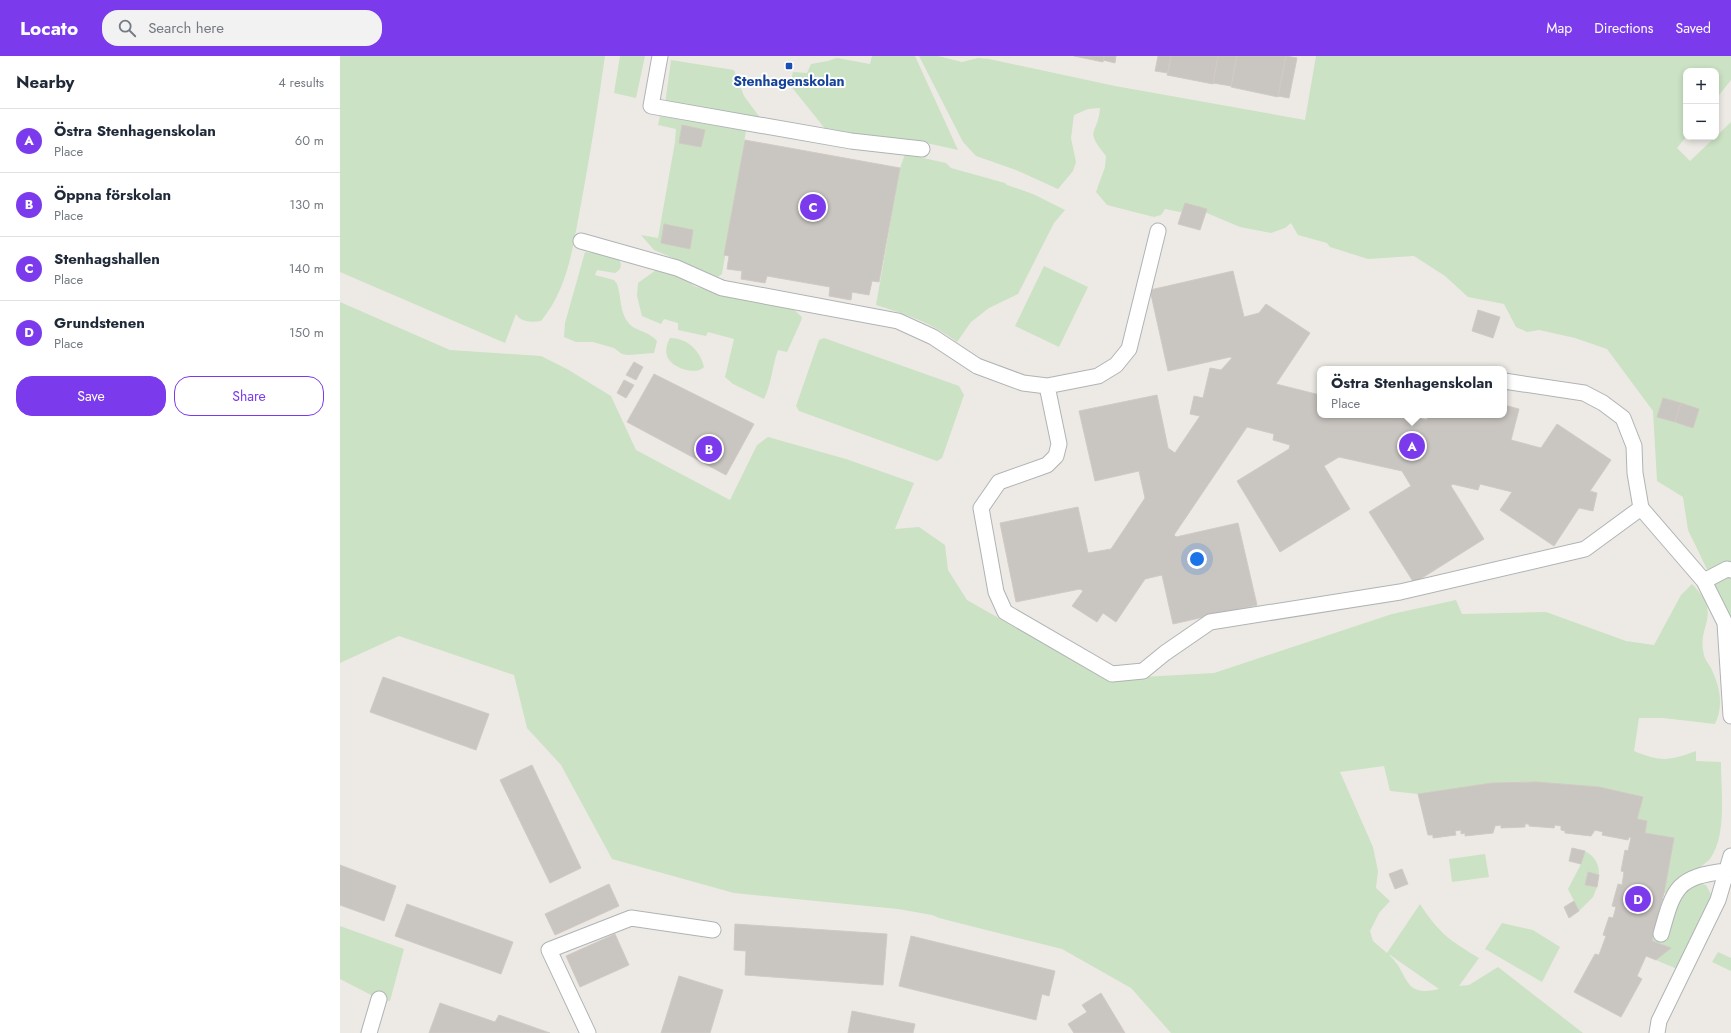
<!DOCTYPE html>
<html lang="en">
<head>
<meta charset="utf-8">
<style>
	:root { --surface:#fff; --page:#f2f2f3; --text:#1f2937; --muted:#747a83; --line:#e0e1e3; --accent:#7c3aed }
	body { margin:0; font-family:Jost,sans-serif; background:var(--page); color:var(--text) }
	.controls { position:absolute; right:12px; top:12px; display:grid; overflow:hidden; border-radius:8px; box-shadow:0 2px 6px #0003 }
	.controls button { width:36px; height:36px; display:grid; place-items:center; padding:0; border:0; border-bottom:1px solid var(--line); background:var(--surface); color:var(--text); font:20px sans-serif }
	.you { position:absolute; left:857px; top:503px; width:14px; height:14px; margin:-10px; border:3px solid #fff; border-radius:50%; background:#1a73e8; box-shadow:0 0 0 6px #1a73e833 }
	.badge { display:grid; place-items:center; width:26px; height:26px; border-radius:50%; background:var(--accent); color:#fff; font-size:13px; font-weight:700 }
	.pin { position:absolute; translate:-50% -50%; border:2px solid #fff; box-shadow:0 1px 4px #0006 }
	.popup { position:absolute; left:977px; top:310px; width:190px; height:52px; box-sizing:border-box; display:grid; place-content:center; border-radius:8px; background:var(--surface); filter:drop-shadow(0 1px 3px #0005); font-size:13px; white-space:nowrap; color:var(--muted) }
	.popup b { font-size:15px; color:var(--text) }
	.popup::after { content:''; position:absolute; left:50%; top:100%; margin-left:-8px; border:8px solid transparent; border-top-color:var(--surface) }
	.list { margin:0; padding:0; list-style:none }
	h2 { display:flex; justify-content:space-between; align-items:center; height:52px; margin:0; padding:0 16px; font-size:17px }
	h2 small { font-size:13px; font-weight:400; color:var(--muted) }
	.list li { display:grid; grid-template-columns:26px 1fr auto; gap:12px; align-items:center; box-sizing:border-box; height:64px; padding:0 16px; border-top:1px solid var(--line) }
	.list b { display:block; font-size:15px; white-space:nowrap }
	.list p { margin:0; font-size:13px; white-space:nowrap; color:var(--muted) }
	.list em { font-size:13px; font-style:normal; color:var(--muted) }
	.actions { display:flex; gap:8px; padding:12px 16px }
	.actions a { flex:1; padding:9px 0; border:1px solid var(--accent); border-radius:16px; text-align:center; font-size:14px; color:var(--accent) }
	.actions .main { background:var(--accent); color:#fff }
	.icon { flex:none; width:22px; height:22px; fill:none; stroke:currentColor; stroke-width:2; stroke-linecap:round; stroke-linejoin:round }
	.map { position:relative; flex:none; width:1391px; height:977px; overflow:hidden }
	header { display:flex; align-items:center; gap:24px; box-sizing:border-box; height:56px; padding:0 20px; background:var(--accent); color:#fff }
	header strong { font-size:19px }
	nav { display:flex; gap:22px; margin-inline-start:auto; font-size:14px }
	.search { width:280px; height:36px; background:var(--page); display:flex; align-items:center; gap:10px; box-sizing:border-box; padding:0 14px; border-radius:16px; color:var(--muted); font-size:15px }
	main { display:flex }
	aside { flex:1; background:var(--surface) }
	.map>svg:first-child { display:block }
	.green { fill:#cbe2c4; fill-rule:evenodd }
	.building { fill:#c9c5c1; stroke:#d1cac4 }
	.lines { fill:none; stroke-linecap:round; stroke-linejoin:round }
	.service-casing { stroke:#b0b3b5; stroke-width:17 }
	.service { stroke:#fff; stroke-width:15 }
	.transit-dot { fill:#1a4fb4; stroke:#fff; stroke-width:1.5 }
	.labels { text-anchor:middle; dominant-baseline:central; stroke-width:4; stroke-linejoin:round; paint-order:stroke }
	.transit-label { font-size:14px; font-weight:bold; fill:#164399; stroke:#fff }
</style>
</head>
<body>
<header>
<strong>Locato</strong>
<div class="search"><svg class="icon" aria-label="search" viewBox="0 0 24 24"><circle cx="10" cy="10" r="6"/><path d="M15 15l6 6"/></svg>Search here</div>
<nav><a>Map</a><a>Directions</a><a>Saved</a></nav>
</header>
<main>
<aside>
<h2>Nearby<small>4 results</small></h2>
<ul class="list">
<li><span class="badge">A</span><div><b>Östra Stenhagenskolan</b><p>Place</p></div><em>60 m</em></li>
<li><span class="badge">B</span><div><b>Öppna förskolan</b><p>Place</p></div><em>130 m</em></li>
<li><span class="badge">C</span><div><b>Stenhagshallen</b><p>Place</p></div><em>140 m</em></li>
<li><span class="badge">D</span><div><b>Grundstenen</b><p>Place</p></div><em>150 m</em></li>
</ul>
<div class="actions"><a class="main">Save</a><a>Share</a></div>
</aside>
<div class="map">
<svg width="1391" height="977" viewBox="0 0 1391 977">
	<rect width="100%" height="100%" fill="#edeae5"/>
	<path class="green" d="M0,0H265C258,50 250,99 241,148C233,189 229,231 201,265C192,266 181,267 176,258L165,287L0,216Z
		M280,0H305L296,42L274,37Z
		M532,0H575L618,94L568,83L522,80L486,74L450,29L453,16L467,17L471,8L488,5L497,2L530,8Z
		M579,0H598L622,6L638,2L649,3L775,30L965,64L976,0H1391V24L1376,43V15H1346V81L1337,92L1350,105L1391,66V563L1348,474L1343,441L1317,425L1313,355L1267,293L1235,282L1199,274L1187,276L1176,271L1164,248L1128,241L1105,220L1074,200L1028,203L990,191L987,187L958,179L951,167L945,172L931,177L900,171L855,152L840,156L825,153L821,159L814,161L767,149L756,136L765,111L766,100C743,72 758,80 760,52L748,53L734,59L731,82L736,106L733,115L718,133L676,114L636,100L623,86Z
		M331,4L394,14L404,40L421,63L325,48Z
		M320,60L406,75L382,218L378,221L314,194L301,179L318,182L335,86L336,73L318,69Z
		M565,98L597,105L606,107L611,112L665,127L667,129L693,138L725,154L714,167L678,238L649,252L631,266L617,286C592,267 566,258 536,249L560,112Z
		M245,196L277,200C282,207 283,213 275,217L257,214L255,219L274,224L277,228C282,242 279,261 293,271C302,276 310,277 317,285L314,297L288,299L282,298L274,292L253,286H236L224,281L225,267Z
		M704,210L748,231L719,291L675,270Z
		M316,214L344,222L354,230L386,240L452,252L462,261L461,265L447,296L438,294C432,310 432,327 424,343L393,328L385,321L394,283L368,276L366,280L338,274V267L324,263L321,268L302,260L297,240L298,227Z
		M0,246L110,294L201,300L227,313L271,340L296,394L390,444L417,389L428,381L506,403L574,427L555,473L579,471L605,489L608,514L627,544L766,623L874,617L1052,558L1116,544L1122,558L1206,556L1286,585L1314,589L1341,539L1352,528C1384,561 1356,568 1364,599C1365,604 1369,608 1371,612C1380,631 1384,649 1375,668L1323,662H1299L1294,695C1321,706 1329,705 1356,695V705L1381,706C1381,735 1387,780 1370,803C1366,807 1360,811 1356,815L1357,827L1366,829L1373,842L1337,913L1316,904L1331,892L1312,885L1314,879L1326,882L1341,842L1324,837L1334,782L1305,777L1307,766L1297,763L1302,741L1259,731L1196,726L1152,727L1078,738L1050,735L1044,710L1000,716L1033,791L1038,815L1036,832L1050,845L1039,857L1030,875L1033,885L1047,897L1080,848C1099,877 1109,884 1139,902L1119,930L1129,929L1158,911L1243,977H831L791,932L722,893L599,862L592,859L558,853L394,837L272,803L221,709L187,672L174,619L59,580L0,607ZM1049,899H1050L1099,933C1061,942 1070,917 1049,899Z
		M330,282C347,282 360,294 364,311C356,320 331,312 327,300C325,294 327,287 330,282Z
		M484,282L619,330L624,339L602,402L597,405L459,355L456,350L479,284Z
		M1245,795C1255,801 1259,807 1259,819L1248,817L1245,829L1257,831L1253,841L1239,855L1228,833L1241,808Z
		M1145,798L1149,821L1112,826L1109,803Z
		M1162,867L1193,874L1220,891L1202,926L1145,893Z
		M0,870L64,893L50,945L39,943L0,923Z
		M1378,896L1391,902V915L1372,906Z"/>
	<path class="building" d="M734,0H764L763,6Z
		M764,0H776L775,7L763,4Z
		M818,0H831L828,17L815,15Z
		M831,0H878L873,28L827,19Z
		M878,0H897L891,30L873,27Z
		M897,0H946L938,41L891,31Z
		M946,0L957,2L949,42L938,40Z
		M342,69L365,74L361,91L339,87Z
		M405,84L560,112L539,226L532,225L529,239L512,236L511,244L489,240L490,231L427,220L425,227L401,223L402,215L387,213L389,200L384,199Z
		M845,147L867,153L860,174L838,168Z
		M324,168L353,174L350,193L321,187Z
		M893,215L904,261L919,257L926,248L970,277L936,328L980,339V359H1065L1087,364L1088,359H1164V349L1179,353L1171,384L1201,392L1217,368L1271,404L1250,435L1257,437L1253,455L1239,452L1214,490L1160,454L1172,436L1140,428L1138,434L1112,428L1111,430L1144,483L1074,527L1029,456L1071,430L1062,415L999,401L984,410L1010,453L940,496L897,425L949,393L950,389L933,384L934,378L907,371L834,479L836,481L898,467L917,549L833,568L822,519L805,523L776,566L763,557L757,566L732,550L743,535L740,533L676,546L660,467L738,451L748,497L771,493L805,442L799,415L755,425L739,355L817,339L828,392L835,397L860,360L850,358L854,340L863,342L870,312L881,314L892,302L890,301L828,315L810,234Z
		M1138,254L1160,261L1153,282L1132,275Z
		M294,306L303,311L296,324L286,319Z
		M314,318L414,368L386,419L287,366Z
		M284,324L294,329L286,342L277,337Z
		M1323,342L1341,347L1335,366L1317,361Z
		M1341,347L1359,353L1353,372L1335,366Z
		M43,621L149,658L136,694L30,656Z
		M192,709L241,812L210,827L160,724Z
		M1196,726L1259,731L1303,741L1297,763L1307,765L1305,777L1334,782L1324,837L1312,885L1331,892L1316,904L1306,900L1297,920L1302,923L1281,961L1234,936L1255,898L1259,899L1266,880L1263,879L1269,861L1273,862L1276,851L1272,850L1278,828L1282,829L1284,816L1281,815L1285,794L1288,795L1291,782L1289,781L1288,784L1262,779L1263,776L1255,774L1251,780L1225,777V775L1221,774V770L1215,769L1214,772L1189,770V768H1185V771L1161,772V769L1155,770L1153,777L1125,780V777L1121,778V774L1115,775L1116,779L1093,782V779H1088L1078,738L1152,727Z
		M1232,792L1245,795L1241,808L1229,805Z
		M0,809L56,830L44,865L0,849Z
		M1062,813L1068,828L1055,833L1049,818Z
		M1248,816L1259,819L1257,831L1245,829Z
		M269,828L279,850L215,879L205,858Z
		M1234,845L1239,855L1229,862L1224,851Z
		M67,848L173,886L161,918L55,880Z
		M395,868L547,878L543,929L405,919L406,895L394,894Z
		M275,878L289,909L240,931L226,900Z
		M571,880L715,915L709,940L702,938L696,964L559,930Z
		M339,920L383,934L370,977H321Z
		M761,937L785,977H734L728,968L747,956L742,949Z
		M100,947L155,966L159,959L210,977H89Z
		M512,955L575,968L573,977H508Z"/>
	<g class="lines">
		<defs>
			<path id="service" d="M320,0L311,50L511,85L582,93
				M818,175L789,293L776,309L758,320L707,330L719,388L716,400L707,409L659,426L641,452L656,536L665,556L772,618L803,615L825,597L870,566L1060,536L1245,493L1301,452
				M241,185L337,212L382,232L558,265L593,281L637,310L683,327L707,330
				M1164,325L1244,337L1263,347L1283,362L1294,390L1295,417L1301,452L1364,525L1385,567L1391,660
				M1364,525L1387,513L1391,514
				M1321,878C1334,831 1337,821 1386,815
				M29,977L39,943
				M248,977L209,894L291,862L373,874
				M1317,977L1319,965L1378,844L1391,800"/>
		</defs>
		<use href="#service" class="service-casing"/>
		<use href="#service" class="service"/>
	</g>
	<rect class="transit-dot" x="445" y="6" width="8" height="8" rx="2"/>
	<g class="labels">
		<g class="transit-label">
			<text x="449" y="25">Stenhagenskolan</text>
		</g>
	</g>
</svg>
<div class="controls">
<button>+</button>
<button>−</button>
</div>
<div class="you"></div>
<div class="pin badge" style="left:1072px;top:390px">A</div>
<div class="popup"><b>Östra Stenhagenskolan</b>Place</div>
<div class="pin badge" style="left:369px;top:393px">B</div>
<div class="pin badge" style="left:473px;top:151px">C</div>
<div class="pin badge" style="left:1298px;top:843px">D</div>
</div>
</main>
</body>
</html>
